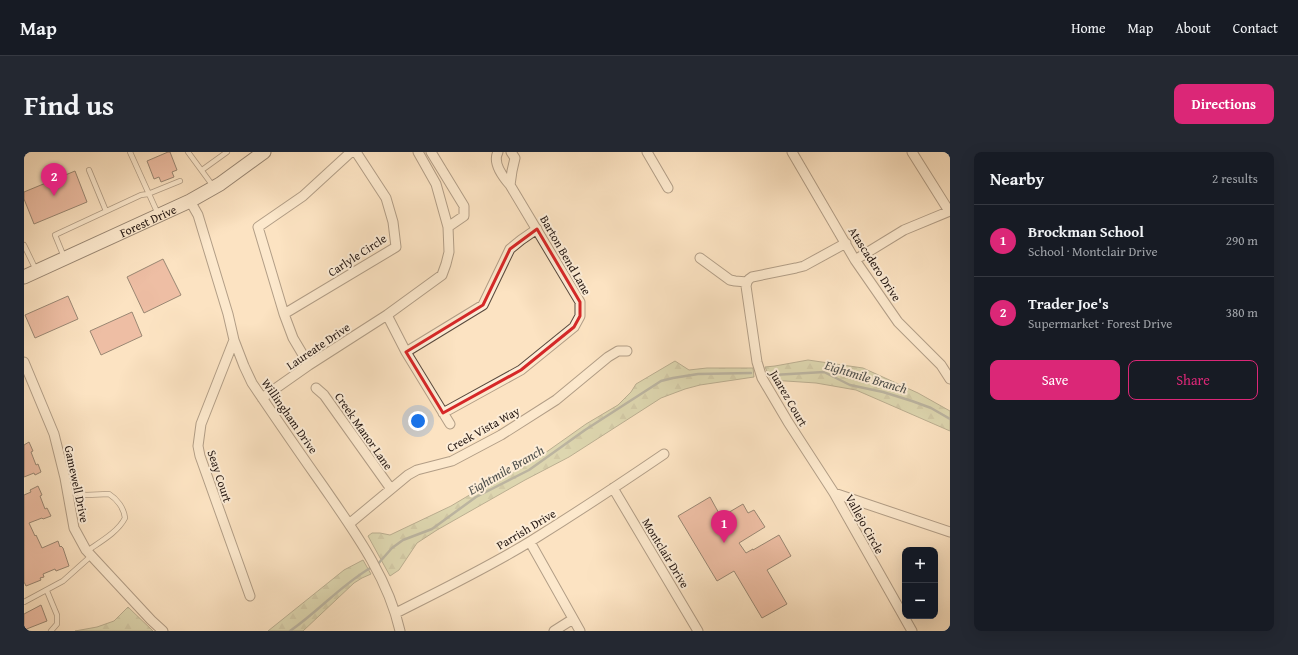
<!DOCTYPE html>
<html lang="en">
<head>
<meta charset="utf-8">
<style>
	:root { --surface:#171b24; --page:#242831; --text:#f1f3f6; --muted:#9ea1a6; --line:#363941; --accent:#db2777 }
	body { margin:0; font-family:"Gentium Book Plus",serif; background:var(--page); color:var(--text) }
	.controls { position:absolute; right:12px; bottom:12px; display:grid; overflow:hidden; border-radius:8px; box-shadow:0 4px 16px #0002 }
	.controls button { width:36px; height:36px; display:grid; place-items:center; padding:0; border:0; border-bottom:1px solid var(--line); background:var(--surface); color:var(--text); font:20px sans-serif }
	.you { position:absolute; left:394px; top:269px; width:14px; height:14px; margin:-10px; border:3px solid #fff; border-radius:50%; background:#1a73e8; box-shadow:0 0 0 6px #1a73e833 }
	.badge { display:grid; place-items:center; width:26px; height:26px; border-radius:50%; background:var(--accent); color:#fff; font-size:13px; font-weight:700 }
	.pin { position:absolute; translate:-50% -33px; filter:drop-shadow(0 1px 2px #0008) }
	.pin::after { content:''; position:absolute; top:21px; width:14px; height:12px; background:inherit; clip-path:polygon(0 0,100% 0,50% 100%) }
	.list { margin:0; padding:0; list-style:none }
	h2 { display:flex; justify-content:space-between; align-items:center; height:52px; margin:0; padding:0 16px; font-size:17px }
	h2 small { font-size:13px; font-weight:400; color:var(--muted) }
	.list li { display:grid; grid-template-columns:26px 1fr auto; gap:12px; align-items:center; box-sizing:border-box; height:72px; padding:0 16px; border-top:1px solid var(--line) }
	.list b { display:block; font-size:15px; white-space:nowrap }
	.list p { margin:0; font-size:13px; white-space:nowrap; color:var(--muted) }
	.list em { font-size:13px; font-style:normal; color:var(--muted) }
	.actions { display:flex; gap:8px; padding:12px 16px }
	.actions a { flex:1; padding:9px 0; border:1px solid var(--accent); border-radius:8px; text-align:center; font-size:14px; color:var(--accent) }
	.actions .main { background:var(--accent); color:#fff }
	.map { position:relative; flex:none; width:926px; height:479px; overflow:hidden; border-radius:8px }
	header { display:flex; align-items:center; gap:24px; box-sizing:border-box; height:56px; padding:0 20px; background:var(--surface); border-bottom:1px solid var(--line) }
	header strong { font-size:19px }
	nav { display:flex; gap:22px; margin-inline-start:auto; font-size:14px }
	.intro { display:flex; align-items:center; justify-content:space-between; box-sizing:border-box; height:96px; padding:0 24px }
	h1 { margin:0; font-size:28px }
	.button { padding:10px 18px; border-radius:8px; background:var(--accent); color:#fff; font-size:14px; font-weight:700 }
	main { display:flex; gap:24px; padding:0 24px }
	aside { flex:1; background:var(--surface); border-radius:8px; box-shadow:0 4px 16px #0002 }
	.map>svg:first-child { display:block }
	.forest { fill:url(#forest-firs); stroke:#6e6e54 }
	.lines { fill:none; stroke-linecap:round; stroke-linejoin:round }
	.stream { stroke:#6e7a76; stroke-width:2.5 }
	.building { fill:#dd907f; stroke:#231611 }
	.lane-casing { stroke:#59493d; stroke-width:6 }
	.street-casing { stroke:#59493d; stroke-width:11 }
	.secondary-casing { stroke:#231611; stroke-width:15 }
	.lane { stroke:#fdedd7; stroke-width:4.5 }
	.street { stroke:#fdedd7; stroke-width:9 }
	.secondary { stroke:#fdedd7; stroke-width:13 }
	.marked { fill:none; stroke:#d62828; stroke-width:3; stroke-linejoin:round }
	.labels { text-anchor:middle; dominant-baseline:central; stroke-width:4; stroke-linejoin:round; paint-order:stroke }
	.street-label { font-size:12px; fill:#231611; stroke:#fdedd7 }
	.water-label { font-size:13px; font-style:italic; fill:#4f504c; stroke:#fdedd7 }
</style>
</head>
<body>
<header>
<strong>Map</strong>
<nav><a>Home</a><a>Map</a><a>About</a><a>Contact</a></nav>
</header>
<div class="intro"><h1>Find us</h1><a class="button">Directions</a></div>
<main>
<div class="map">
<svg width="926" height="479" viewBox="0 0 926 479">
	<defs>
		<pattern id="forest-firs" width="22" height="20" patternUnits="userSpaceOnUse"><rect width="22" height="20" fill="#b9c598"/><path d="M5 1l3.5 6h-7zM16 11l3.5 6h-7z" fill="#9fa882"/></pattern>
	</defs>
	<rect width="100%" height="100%" fill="#fce3c2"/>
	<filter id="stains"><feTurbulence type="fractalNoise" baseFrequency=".005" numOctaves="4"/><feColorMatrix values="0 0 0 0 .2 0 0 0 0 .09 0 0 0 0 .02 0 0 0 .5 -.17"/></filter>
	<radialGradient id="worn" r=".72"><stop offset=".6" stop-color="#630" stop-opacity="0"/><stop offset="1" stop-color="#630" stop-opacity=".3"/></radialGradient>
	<path class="forest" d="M784,208L839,216L894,241L926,259V279L832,238L792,231L747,228L741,215L751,214Z
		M651,209L665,218L683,216H729L730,225L676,233L661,237L637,246L545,305L501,328L413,378L393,391L375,418L366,424L344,384L348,381H356L366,383L427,354L479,323L521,301L562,272L594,253L607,240L612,232Z
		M339,408L347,422L338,426L330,431L279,479H244L320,418Z
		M104,455L129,479H51L73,475L90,469Z"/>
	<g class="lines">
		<path class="stream" d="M749,223L800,220L826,233L859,240L888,249L907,256L926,267
			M353,413L368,396L379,388L408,377L452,345L505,318L561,278L637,229L649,226L674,222L727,221
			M266,479C295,459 318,432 348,415"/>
	</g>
	<path class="building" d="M144,0H146L153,18L148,20L150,25L137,30L135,25L130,27L123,9Z
		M51,19L63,50L10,72L0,47V40Z
		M139,107L157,143L120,161L103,125Z
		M44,144L54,167L11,186L1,163Z
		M108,160L118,184L77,203L66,179Z
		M5,290L9,299L7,300L12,313L14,312L17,320L11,323L10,321L0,325V293Z
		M14,334L18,343L16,344L21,357L23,356L27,364L19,367L18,366L5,371L11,384L12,383L18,396L34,389L36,395L37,394L39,396L45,414L32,419L31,417L19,422L20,425L16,426L17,428L2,434L0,430V343L7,340L6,338Z
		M686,345L697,365L719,352L724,361L730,358L741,375L715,391L722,401L729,397V398L755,383L767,404L743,418L763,452L738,466L710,419L693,429L654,364Z
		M17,453L23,469L0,478V462Z"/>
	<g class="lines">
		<defs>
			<path id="lane" d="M106,0L134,62
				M164,0L189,34
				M65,18L82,59
				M178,18L203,0
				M0,93L12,118
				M40,105L31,83L117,43L124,42L156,29
				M43,339L62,343L85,342C93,347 100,356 101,366C94,380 76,390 63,399
				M23,439L33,463V472L27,479
				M0,450L39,429L67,404"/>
			<path id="street" d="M407,0L440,54V64L424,75
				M623,0L644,36
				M768,0L831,108L874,170L917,213L926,227
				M888,0L925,59
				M486,33L488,19L491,6L487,0
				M166,49L174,63L204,162L210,188L220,214L228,231C251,265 275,300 299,334C330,379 364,425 376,479
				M822,91L780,114L772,116L728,125C723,128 723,130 722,134L733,210L738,226L764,270L810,341L888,479
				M676,106L706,128L711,129L723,130
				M831,108L880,78L926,59
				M260,162L372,95L369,70L362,46L332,0
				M363,163L382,200L426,272
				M210,188L177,272L174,294L176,304L226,444
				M382,200L459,153L486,97L497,88L513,77
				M0,210L30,282L41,326L50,376L62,398L127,468L139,479
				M285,213L269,186L260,162L234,75L279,44L327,0
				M292,236L300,243L367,337
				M238,246L285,213L363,163L418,123L422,112L425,100L424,75L412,32L394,0
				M419,261L497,218L550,175L556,164V150L486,33C479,25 468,11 474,0
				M589,336L674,479
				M810,341L926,380
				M325,372L384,323L393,318L428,309L477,283L532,248L584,205L594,199H603
				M506,390L556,479
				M372,461C417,438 463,416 507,389C552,361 596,332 640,302
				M530,479L549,467"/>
			<g id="secondary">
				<path id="s1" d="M0,125L166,49L196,32L240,0"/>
			</g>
		</defs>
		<use href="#lane" class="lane-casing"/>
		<use href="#street" class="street-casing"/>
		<use href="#secondary" class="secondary-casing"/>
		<use href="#lane" class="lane"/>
		<use href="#street" class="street"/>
		<use href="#secondary" class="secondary"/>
	</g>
	<path d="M0 0H926V479H0ZM513,77L556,150V164L550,175L497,218L419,261L382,200L459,153L486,97Z" fill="#fce3c2" fill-opacity=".55" fill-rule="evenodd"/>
	<path class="marked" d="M513,77L556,150V164L550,175L497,218L419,261L382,200L459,153L486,97Z"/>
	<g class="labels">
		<g class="street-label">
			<text stroke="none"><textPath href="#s1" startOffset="136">Forest Drive</textPath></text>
			<text transform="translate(333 103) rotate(-33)">Carlyle Circle</text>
			<text transform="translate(542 103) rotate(60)">Barton Bend Lane</text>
			<text transform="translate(851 112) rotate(57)">Atascadero Drive</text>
			<text transform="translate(294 194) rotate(-34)">Laureate Drive</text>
			<text transform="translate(765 246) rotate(60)">Juarez Court</text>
			<text transform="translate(266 264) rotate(55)">Willingham Drive</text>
			<text transform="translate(459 277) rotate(-29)">Creek Vista Way</text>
			<text transform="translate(340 279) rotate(55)">Creek Manor Lane</text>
			<text transform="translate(196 324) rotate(72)">Seay Court</text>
			<text transform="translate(53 332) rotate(78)">Gamewell Drive</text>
			<text transform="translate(841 372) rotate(61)">Vallejo Circle</text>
			<text transform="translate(502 377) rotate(-31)">Parrish Drive</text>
			<text transform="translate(642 401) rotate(59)">Montclair Drive</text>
		</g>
		<g class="water-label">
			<text transform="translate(842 225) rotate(17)">Eightmile Branch</text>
			<text transform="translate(482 318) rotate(-30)">Eightmile Branch</text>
		</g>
	</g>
	<rect width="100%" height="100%" filter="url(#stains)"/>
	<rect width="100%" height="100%" fill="url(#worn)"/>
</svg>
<div class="controls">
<button>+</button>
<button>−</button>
</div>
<div class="you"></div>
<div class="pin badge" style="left:700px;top:391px">1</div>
<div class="pin badge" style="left:30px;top:44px">2</div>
</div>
<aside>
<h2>Nearby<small>2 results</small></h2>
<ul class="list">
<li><span class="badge">1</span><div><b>Brockman School</b><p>School · Montclair Drive</p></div><em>290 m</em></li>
<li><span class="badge">2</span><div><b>Trader Joe's</b><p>Supermarket · Forest Drive</p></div><em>380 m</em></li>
</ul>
<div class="actions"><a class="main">Save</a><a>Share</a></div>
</aside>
</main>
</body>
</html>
